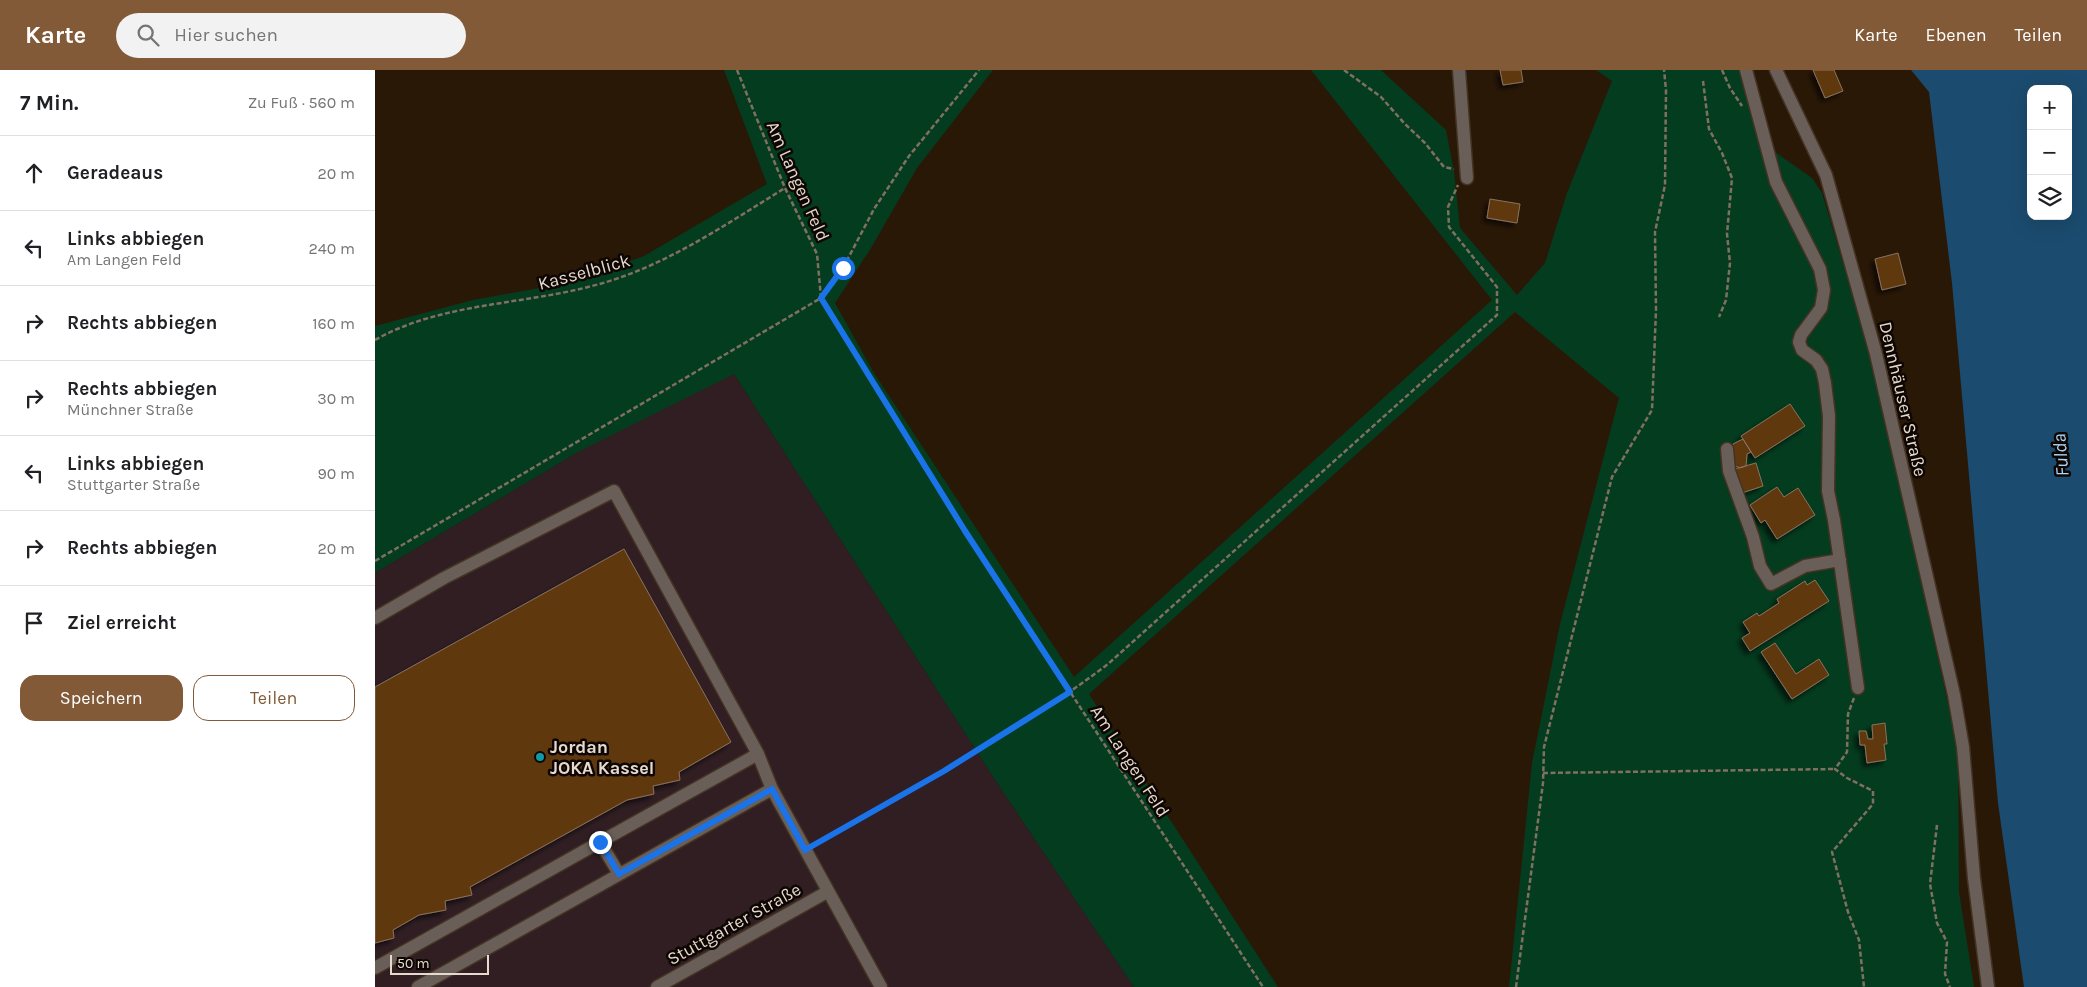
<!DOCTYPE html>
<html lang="de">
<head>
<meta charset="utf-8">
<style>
	:root { --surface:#fff; --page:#f2f2f2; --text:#202124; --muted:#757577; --line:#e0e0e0; --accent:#825a37 }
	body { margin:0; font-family:Karla,sans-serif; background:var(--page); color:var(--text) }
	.controls { position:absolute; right:15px; top:15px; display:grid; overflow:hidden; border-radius:10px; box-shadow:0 5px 20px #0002 }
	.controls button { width:45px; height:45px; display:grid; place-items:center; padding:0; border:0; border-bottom:1px solid var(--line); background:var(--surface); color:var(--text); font:25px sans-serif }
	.scale { position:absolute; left:15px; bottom:12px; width:99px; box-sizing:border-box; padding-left:5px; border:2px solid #e6d9ce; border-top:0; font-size:14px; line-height:18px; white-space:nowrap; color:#e6d9ce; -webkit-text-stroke:4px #0d0602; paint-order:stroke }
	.stop { position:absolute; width:15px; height:15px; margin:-11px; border:4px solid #1a73e8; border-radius:50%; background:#fff }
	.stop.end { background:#1a73e8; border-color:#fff; box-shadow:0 1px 5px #0008 }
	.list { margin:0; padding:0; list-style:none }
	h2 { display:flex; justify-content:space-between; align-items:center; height:65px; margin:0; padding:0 20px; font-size:21px }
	h2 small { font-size:16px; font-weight:400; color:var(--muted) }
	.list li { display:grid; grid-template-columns:32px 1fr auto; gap:15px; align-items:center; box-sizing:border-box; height:75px; padding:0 20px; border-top:1px solid var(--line) }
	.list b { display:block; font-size:19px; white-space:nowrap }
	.list p { margin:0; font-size:16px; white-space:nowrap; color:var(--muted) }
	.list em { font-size:16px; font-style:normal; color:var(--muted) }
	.actions { display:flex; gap:10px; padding:15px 20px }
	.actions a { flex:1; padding:11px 0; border:1px solid var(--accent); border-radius:15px; text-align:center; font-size:18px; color:var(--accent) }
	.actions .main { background:var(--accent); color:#fff }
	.icon { flex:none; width:28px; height:28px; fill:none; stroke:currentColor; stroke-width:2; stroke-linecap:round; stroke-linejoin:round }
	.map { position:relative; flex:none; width:1712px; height:917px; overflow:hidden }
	header { display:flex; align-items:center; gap:30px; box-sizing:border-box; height:70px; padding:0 25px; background:var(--accent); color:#fff }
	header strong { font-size:24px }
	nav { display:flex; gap:28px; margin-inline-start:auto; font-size:18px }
	.search { width:350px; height:45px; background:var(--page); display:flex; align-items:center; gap:12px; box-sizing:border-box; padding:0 18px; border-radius:28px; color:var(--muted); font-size:19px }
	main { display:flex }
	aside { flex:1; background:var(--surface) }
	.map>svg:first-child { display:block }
	.industrial { fill:#301e23 }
	.green { fill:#043c1f }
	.water { fill:#1b4b6e; fill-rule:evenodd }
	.building { fill:#60380f; stroke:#89725f; filter:url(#shadow) }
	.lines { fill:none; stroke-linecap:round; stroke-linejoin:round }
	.minor-casing { stroke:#443323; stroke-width:15 }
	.path { stroke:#807062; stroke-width:2.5; stroke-dasharray:5 2.5; stroke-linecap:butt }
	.minor { stroke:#6a5e58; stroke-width:12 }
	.route { stroke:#1a73e8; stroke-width:6 }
	.culture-dot { fill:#0f9aa8; stroke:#0d0602; stroke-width:2 }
	.labels { text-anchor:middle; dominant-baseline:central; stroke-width:5; stroke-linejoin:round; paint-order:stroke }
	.street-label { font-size:18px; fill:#e6d9ce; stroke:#0d0602 }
	.poi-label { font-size:18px; font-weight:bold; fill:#e6d9ce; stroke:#0d0602; text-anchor:start }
	.water-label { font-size:19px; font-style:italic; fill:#acd5f7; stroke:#0d0602 }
</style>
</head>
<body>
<header>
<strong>Karte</strong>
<div class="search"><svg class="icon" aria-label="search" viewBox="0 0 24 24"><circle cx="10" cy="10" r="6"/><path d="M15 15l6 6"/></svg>Hier suchen</div>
<nav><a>Karte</a><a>Ebenen</a><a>Teilen</a></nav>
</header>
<main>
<aside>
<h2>7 Min.<small>Zu Fuß · 560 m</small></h2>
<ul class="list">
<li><svg class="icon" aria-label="ahead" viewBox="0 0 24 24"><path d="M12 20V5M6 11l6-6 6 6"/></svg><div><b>Geradeaus</b></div><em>20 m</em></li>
<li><svg class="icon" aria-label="left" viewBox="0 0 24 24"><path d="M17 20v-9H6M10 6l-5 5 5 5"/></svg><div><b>Links abbiegen</b><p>Am Langen Feld</p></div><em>240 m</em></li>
<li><svg class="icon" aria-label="right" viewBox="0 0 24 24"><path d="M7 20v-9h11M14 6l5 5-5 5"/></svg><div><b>Rechts abbiegen</b></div><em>160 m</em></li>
<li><svg class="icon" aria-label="right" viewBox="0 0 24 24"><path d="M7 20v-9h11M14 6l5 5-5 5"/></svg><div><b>Rechts abbiegen</b><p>Münchner Straße</p></div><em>30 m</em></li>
<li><svg class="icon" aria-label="left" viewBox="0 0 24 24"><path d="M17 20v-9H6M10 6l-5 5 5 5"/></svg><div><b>Links abbiegen</b><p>Stuttgarter Straße</p></div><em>90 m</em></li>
<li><svg class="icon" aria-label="right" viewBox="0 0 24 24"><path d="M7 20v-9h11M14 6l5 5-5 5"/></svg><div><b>Rechts abbiegen</b></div><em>20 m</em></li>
<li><svg class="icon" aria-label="arrive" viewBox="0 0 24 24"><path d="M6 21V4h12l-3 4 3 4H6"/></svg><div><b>Ziel erreicht</b></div></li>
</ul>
<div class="actions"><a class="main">Speichern</a><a>Teilen</a></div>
</aside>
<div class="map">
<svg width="1712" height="917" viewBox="0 0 1712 917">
	<defs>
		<filter id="shadow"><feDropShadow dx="-4" dy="4" stdDeviation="2.5" flood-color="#0009"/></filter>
	</defs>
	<rect width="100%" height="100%" fill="#2a1807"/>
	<path class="industrial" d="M359,304L622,713L759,917H0V503L203,382Z"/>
	<path class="green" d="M349,0H618L542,98L496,178L460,233L499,303L699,607L1117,230L936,0H1006L1071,60L1079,102L1085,158L1142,225L1170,193L1192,123L1237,11L1221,0H1364L1389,74L1437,108L1447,123L1495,284L1583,679L1584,822L1599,917H1134L1157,693L1185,554L1244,328L1140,242L714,624L903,917H759L622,713L359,304L203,382L0,503V256L98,230L197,212L269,186L392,114Z"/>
	<path class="water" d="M1536,0H1712V917H1649L1623,733L1577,213L1554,22ZM1656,19H1693V146H1656Z"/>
	<path class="building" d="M1125,0H1146L1148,12L1128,15Z
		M1438,0H1459L1468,21L1450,28Z
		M1115,129L1145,134L1142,153L1112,148Z
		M1523,183L1531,214L1507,220L1500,189Z
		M1415,334L1430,356L1380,388L1366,366Z
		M1368,369L1376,382L1372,384L1371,396L1365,398L1358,395L1355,387L1358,374Z
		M1381,393L1388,416L1364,424L1356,400Z
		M1402,417L1409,427L1423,418L1440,445L1402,469L1390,450L1386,453L1375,435Z
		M249,479L356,672L304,702L305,710L278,716L279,724L252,730L95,817L97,825L70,831L71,840L44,845L18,860L19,868L0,873V617Z
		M1440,510L1454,531L1375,581L1367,568L1375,563L1368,552L1382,543L1384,546L1404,533L1402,529L1430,511L1432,515Z
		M1400,573L1421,604L1444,589L1454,605L1417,629L1386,582Z
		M1510,653L1512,674H1509L1511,690L1492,693L1490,675H1485L1484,661H1491L1493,669H1498L1497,655Z"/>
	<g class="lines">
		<defs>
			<path id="minor" d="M1084,0L1092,108
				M1371,0L1401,112L1445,199L1449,220L1446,238L1426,265L1424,272L1427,280L1441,290L1447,299L1450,313L1454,346L1453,421L1459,450L1483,618
				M1401,0L1451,105L1501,284L1579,625L1588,677L1599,808L1613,917
				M1352,379L1354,401L1378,467L1385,496L1396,514L1430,496L1465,490
				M0,548L69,508L239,421L383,684L397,719L506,917
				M225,772L383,684
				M0,898L225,772L244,804
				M43,917L397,719
				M282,917L452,822"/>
		</defs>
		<use href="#minor" class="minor-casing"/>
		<path class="path" d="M362,0L410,118L442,184L446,228L590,461L888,917
			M969,0L1006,27L1029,53L1050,73L1069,97L1079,99
			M1347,0L1355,18L1367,36
			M1328,11L1334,59L1347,83L1357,108L1352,164L1355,193L1351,230L1344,247
			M0,270C65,233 146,235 217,216C288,198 348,156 410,118
			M0,491L446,228L468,198L499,139L534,86L604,0
			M1479,628L1473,644L1472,682L1460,699L1472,708L1498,721V734L1457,782L1473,842L1484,870L1489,917
			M1168,703L1460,699
			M1562,755L1555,814L1562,853L1572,872L1570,904L1575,917
			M441,774C540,717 642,663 733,594L1122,245V217L1074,157L1073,137L1083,115
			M1141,917L1168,713L1169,677L1237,407L1277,340L1281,240L1280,162L1290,115L1291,20L1289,0"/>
		<use href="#minor" class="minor"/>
	</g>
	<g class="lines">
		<path class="route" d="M225,772L244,804L397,719L430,780L569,701L695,622L590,461L446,228L468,198"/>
	</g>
	<circle class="culture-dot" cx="165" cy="687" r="5"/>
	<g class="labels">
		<g class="street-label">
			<text transform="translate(423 111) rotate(66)">Am Langen Feld</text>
			<text transform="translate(209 202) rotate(-15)">Kasselblick</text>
			<text transform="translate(1528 329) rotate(77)">Dennhäuser Straße</text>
			<text transform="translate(755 691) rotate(57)">Am Langen Feld</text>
			<text transform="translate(359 854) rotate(-29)">Stuttgarter Straße</text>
		</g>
		<g class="poi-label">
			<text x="175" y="677">Jordan<tspan x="175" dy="21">JOKA Kassel</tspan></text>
		</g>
		<g class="water-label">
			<text transform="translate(1686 385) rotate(-95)">Fulda</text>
		</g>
	</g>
</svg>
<div class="controls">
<button>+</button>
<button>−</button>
<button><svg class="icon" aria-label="layers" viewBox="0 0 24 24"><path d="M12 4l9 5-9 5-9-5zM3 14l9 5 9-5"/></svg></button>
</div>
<div class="scale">50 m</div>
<div class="stop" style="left:468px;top:198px"></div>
<div class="stop end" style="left:225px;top:772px"></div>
</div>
</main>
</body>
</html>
